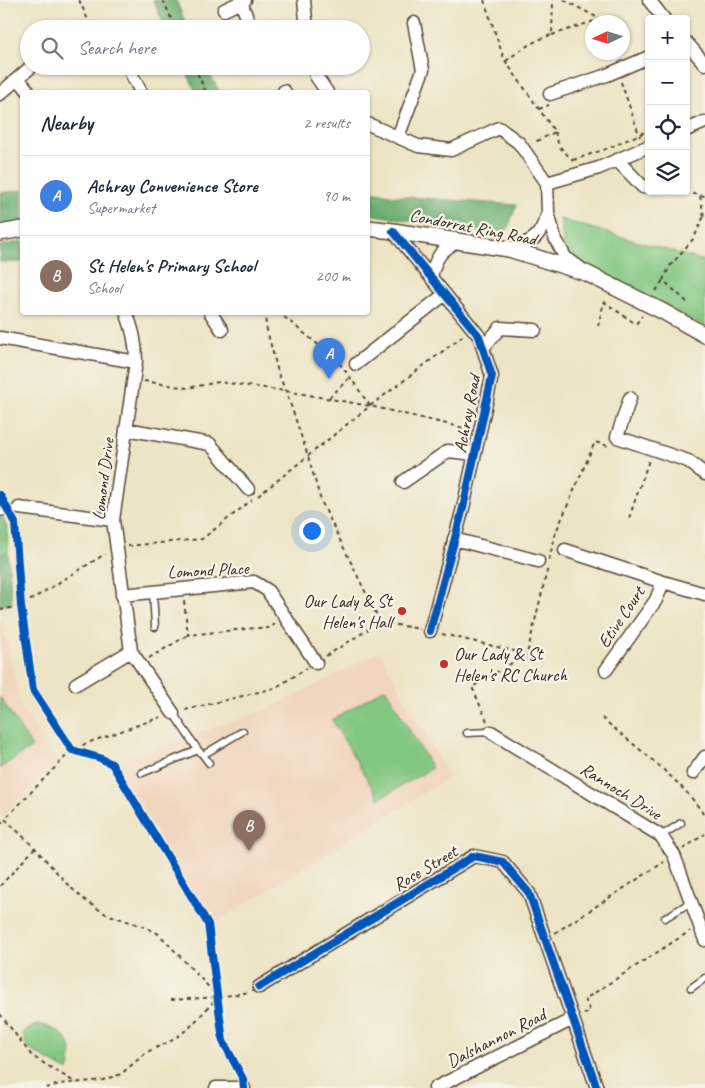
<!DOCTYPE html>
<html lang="en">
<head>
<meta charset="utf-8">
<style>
	:root { --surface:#fff; --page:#f6f6f7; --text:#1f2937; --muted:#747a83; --line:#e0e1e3; --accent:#c8321e }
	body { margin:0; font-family:Caveat,sans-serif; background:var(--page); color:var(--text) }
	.controls { position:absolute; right:15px; top:15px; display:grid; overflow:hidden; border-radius:5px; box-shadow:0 1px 4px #0004 }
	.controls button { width:45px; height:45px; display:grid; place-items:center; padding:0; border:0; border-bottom:1px solid var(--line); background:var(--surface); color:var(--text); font:25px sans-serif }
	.compass { position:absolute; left:585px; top:15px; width:45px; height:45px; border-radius:50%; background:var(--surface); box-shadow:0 1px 4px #0004; rotate:266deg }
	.you { position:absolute; left:311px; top:530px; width:18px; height:18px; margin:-12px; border:4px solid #fff; border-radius:50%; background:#1a73e8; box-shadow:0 0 0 8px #1a73e833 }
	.badge { display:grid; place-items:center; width:32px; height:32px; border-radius:50%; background:var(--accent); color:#fff; font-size:16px; font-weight:700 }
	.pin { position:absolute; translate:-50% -41px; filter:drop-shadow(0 1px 2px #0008) }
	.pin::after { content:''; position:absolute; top:26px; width:18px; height:15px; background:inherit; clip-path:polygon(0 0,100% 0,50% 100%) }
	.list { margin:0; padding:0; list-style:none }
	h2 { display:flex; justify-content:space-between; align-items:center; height:65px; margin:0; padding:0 20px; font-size:21px }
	h2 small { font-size:16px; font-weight:400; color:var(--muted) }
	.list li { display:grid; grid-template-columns:32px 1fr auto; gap:15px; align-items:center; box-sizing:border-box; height:80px; padding:0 20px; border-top:1px solid var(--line) }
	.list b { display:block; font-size:19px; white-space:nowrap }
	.list p { margin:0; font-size:16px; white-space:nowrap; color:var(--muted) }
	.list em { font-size:16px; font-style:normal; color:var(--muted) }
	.icon { flex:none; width:28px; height:28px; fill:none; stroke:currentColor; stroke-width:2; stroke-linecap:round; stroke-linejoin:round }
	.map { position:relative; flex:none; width:705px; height:1088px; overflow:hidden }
	.search { position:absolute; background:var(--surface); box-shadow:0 1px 4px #0004; left:20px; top:20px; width:350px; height:55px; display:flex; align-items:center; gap:12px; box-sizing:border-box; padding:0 18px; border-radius:28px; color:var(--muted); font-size:19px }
	.panel { position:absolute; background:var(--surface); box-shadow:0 1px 4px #0004; left:20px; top:90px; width:350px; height:225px; border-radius:5px }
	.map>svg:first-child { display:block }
	.built { fill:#f1d5bd }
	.green { fill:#82c781; stroke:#5e7850 }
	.forest { fill:#69ac6f; stroke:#526b46 }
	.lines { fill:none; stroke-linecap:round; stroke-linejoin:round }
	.service-casing { stroke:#564637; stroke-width:9 }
	.minor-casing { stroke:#564637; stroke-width:15 }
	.tertiary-casing { stroke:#564637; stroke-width:18 }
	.path { stroke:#564637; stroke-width:2; stroke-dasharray:4 4; stroke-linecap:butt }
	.service { stroke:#fff; stroke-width:6 }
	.minor { stroke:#fff; stroke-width:12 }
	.tertiary { stroke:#fff; stroke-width:15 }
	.cycleway-casing { stroke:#f7f3e8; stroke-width:11 }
	.cycleway { stroke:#0057b8; stroke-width:8 }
	.poi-dot { fill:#c8321e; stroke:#f7f3e8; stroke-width:2 }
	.labels { text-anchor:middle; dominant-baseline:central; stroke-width:4.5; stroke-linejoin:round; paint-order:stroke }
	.street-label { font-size:18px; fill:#3b2a1e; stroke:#f7f3e8 }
	.poi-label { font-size:18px; fill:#3b2a1e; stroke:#f7f3e8; text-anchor:end }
</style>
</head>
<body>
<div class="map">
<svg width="705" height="1088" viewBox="0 0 705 1088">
	<rect width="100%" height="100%" fill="#f7f3e8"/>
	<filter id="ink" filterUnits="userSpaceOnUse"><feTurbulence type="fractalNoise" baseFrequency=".02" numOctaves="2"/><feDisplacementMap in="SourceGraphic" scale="10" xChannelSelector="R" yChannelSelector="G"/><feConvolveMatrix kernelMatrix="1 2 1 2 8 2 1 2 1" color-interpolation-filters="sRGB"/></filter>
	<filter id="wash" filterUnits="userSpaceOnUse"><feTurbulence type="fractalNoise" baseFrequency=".0096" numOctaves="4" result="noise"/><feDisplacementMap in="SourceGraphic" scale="20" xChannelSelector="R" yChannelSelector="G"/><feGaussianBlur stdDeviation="1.12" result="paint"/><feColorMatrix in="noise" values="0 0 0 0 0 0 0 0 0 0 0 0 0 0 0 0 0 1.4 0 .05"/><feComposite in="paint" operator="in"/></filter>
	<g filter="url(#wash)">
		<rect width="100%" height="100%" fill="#ede4c5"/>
		<path class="built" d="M1,617L21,707L57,761L0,820V618Z
			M379,652L449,777L212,925L114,761L267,710Z"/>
		<path class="green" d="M560,219L705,261V326L565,257Z
			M0,511L7,528L8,552L0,555Z
			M385,688L432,768L379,799L332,720Z
			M0,697L32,747L0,768Z
			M38,1024C65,1031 77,1042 68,1071L27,1048L23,1032Z"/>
		<path class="forest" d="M153,0H176L188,29H166Z
			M184,66H205L220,92H196Z
			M22,190V225L0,228V193Z
			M368,190L395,196L517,205L505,235L368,214Z
			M22,241V262H0V246Z
			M8,552L12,604L0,606V555Z"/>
	</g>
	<g filter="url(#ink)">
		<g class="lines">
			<defs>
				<path id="service" d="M0,513L19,508
					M153,591L155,627
					M173,713L198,750
					M467,733L491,732
					M203,755L209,763
					M142,773L198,750L203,755L243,731
					M661,836L681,823
					M665,918L691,902
					M691,988L705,978"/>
				<path id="minor" d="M304,0L307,29
					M649,0L664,19
					M241,2L250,26
					M224,10L245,0
					M686,42L705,64
					M127,66L141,92
					M314,66L316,76L327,92
					M18,78L29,92
					M284,91L285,92
					M0,94L32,66
					M550,94L607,75L649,57
					M368,124L418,146L451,150L499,128L519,143L547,183L548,213L555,238L565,257L583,270
					M686,130L705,122
					M398,137L423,70L414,23
					M617,160L643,187L649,186
					M547,183L599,168L649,146
					M393,231L479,336L492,376L463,508L430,631
					M509,249C533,242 540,238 548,213
					M431,277C436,257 440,250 459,241
					M126,312C133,330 136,343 136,362L113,520L131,651L173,713
					M210,312L222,330
					M0,338L136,362
					M483,348L500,328L535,330
					M356,364L445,294
					M630,398L617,437L688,461L705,474
					M126,429L210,444L248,489
					M403,482L448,451L475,454
					M19,508L113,520
					M454,539L538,561
					M565,550L663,582L705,594
					M122,595L254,582L267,590L316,663
					M606,670L656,600L663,582
					M76,684L131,651
					M491,732L661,836L674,855L705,940
					M693,773L705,757
					M259,987L474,856L503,862L529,893L597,1088
					M216,1088H244
					M435,1088L573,1019"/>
				<path id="tertiary" d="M368,228L393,231L509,249L586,273L662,311L705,335
					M0,233L22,229"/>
			</defs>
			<use href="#service" class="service-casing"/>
			<use href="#minor" class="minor-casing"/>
			<use href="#tertiary" class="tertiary-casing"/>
			<path class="path" d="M79,0L90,24V29
				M163,0L176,29
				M484,0L504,59L555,132L533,143
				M564,0L600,19L601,22
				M552,35L600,19
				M611,52L613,59
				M506,61C520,50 534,40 552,35L553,0
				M194,66L206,92
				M621,82L640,137
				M539,109L549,105
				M555,132L559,146L573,161
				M573,160L609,148L649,130
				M677,191L705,196
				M700,196L704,216L705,215
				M656,291L663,280
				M687,302L663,280L670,266L694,238L704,216
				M264,312L267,330L279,376L286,391L308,456L321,501L380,622
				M278,312L337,360L350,377L370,406
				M598,326L604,302L636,324L642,316
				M144,381L187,388L219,382L286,391L370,406L468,429
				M329,398L350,377
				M0,495L5,504
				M258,496L370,406L463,336
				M629,518L649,460
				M13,519L15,523L21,606L33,690L72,750L100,758L112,764L208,924L223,1041L242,1076
				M128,546L202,539L252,500
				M549,560L556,532L595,442L608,446L610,444
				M184,601L188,635L255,628H270L275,624
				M0,610L21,606L105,554
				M442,634L527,654
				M326,656L380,622L420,629
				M149,658L188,635
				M185,710L275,688L307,668
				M602,718C634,746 684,781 705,817
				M487,721L472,687L527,654L548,567
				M0,824L5,819
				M683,849L705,834
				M0,886L35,848
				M555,933L664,862
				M171,1000L218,997L250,992
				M0,1014L32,1056L76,1083
				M584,1014L590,1012L585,999L690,931
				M46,1088L60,1084L103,1080L121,1074L147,1052L173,1040L190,1027L218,997L159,934L145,927L106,914L86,901L68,885L35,848L5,819L72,750L87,743L161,717"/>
			<use href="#service" class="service"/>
			<use href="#minor" class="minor"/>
			<use href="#tertiary" class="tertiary"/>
			<defs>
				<path id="cycleway" d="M393,231L479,336L492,376L463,508L430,631
					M0,495L15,523L21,606L33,690L72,750L100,758L112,764L208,924L223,1041L243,1079L244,1088
					M259,987L474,856L503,862L529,893L597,1088"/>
			</defs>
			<use href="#cycleway" class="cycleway-casing"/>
			<use href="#cycleway" class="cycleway"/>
		</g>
	</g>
	<g class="poi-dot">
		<circle cx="402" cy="611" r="5"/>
		<circle cx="444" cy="664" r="5"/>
	</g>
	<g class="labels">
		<g class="street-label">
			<text transform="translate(473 227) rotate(11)">Condorrat Ring Road</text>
			<text transform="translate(467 414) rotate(-79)">Achray Road</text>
			<text transform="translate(103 479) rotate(-83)">Lomond Drive</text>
			<text transform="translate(208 570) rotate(-3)">Lomond Place</text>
			<text transform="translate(621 617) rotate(-56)">Etive Court</text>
			<text transform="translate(621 791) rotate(32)">Rannoch Drive</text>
			<text transform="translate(425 868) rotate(-31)">Rose Street</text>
			<text transform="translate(496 1038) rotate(-27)">Dalshannon Road</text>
		</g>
		<g class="poi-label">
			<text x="392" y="601">Our Lady &amp; St<tspan x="392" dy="21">Helen's Hall</tspan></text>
			<text x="454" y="654" text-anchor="start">Our Lady &amp; St<tspan x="454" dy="21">Helen's RC Church</tspan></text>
		</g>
	</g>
</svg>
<div class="controls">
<button>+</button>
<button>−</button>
<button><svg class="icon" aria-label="locate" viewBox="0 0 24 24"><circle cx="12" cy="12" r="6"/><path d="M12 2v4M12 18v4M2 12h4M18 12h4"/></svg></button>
<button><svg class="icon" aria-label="layers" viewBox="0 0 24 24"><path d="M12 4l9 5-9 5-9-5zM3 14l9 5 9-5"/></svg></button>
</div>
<svg class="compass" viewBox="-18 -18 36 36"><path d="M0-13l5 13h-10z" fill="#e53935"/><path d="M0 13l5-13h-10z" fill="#747a83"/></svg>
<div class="you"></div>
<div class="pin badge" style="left:329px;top:379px;background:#3f7fe0">A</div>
<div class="pin badge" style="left:249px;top:851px;background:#8d6e63">B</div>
<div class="search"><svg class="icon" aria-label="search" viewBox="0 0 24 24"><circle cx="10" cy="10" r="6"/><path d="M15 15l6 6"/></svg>Search here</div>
<section class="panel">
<h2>Nearby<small>2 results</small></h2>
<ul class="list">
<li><span class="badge" style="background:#3f7fe0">A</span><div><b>Achray Convenience Store</b><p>Supermarket</p></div><em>90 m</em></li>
<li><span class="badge" style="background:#8d6e63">B</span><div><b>St Helen's Primary School</b><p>School</p></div><em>200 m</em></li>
</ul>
</section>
</div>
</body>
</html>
